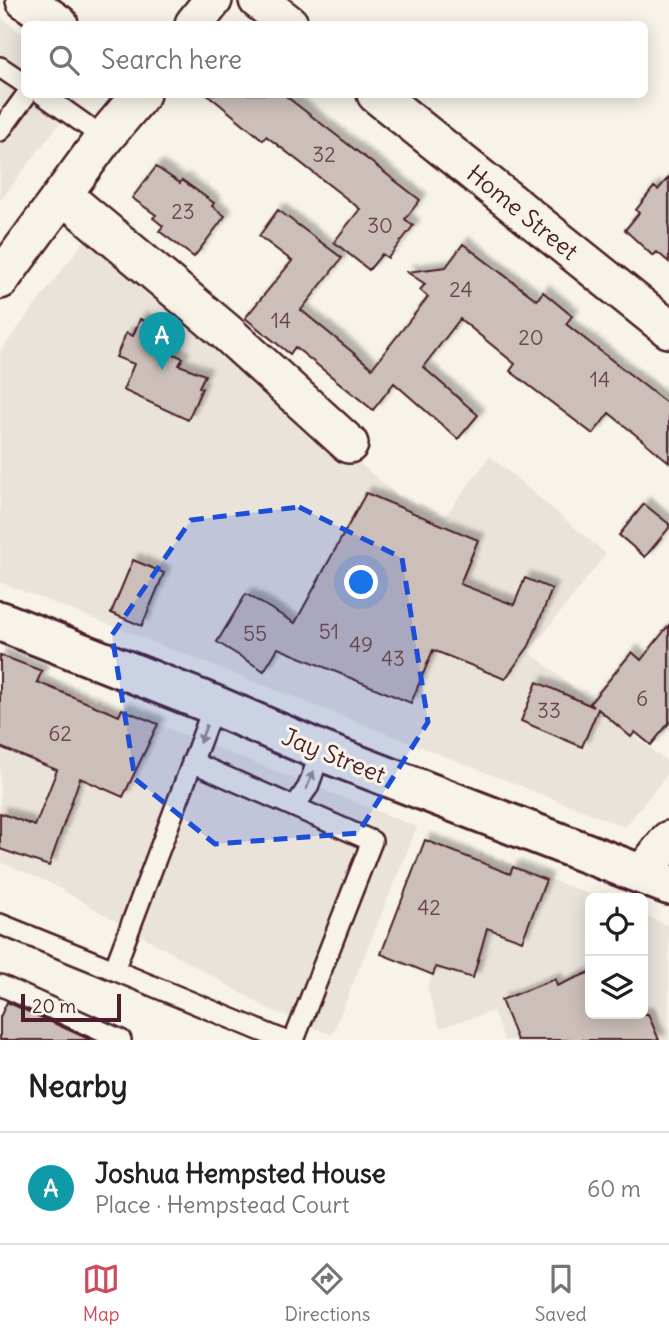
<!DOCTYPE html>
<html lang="en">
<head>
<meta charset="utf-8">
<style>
	:root { --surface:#fff; --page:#f2f2f2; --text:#202124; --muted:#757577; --line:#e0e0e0; --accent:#d1495b }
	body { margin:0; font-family:Delius,sans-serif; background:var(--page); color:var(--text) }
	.controls { position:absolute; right:21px; bottom:21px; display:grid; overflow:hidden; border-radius:10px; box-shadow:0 4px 18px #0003 }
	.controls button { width:63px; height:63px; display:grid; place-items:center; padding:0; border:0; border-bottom:2px solid var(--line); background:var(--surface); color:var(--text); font:35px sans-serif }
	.scale { position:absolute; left:21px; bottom:18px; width:100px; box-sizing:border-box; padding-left:7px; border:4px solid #4a1f2b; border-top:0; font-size:19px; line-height:24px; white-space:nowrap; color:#4a1f2b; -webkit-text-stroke:5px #f7f3e8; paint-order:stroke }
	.you { position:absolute; left:362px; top:583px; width:24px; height:24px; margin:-18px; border:5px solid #fff; border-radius:50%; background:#1a73e8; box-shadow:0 0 0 10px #1a73e833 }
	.badge { display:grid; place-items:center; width:46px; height:46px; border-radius:50%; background:var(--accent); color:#fff; font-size:23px; font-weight:700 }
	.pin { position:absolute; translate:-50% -58px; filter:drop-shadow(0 2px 4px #0008) }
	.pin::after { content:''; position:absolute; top:37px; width:24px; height:21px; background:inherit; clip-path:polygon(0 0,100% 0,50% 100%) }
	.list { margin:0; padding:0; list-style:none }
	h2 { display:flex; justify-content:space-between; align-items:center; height:91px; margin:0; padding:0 28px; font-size:30px }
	h2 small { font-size:23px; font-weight:400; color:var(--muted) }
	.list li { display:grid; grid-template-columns:46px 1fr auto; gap:21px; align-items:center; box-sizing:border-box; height:112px; padding:0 28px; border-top:2px solid var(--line) }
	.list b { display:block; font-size:26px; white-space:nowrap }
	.list p { margin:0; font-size:23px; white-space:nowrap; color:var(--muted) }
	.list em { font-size:23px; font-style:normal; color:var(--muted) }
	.icon { flex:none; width:38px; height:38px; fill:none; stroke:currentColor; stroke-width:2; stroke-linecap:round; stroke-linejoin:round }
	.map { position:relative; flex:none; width:669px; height:1040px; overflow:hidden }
	.search { position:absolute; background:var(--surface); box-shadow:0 4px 18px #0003; left:21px; right:21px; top:21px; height:77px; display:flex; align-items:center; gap:18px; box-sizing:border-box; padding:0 24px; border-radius:10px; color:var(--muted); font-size:26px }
	.sheet { height:203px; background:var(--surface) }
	nav { display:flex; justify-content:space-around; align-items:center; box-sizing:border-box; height:98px; border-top:2px solid var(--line); background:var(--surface); font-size:19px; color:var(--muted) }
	nav a { display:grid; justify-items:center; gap:4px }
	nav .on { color:var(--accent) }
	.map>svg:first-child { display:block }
	.built { fill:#eae3da }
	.building { fill:#ccbfb9; stroke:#4a1f2b; stroke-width:2; filter:url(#shadow) }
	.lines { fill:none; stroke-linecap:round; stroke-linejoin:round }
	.service-casing { stroke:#4a1f2b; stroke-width:24 }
	.minor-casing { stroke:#4a1f2b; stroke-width:42 }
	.primary-casing { stroke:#4a1f2b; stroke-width:44 }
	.service { stroke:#f7f3e8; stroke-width:19 }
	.minor { stroke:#f7f3e8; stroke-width:37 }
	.primary { stroke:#f7f3e8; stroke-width:38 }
	.oneway { fill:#a0898a }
	.marked { fill:#1d4ed8; fill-opacity:0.2; stroke:#1d4ed8; stroke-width:5; stroke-dasharray:14 9; stroke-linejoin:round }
	.labels { text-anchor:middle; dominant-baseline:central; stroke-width:6; stroke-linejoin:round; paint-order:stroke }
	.number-label { font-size:21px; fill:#6a474e }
	.street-label { font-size:24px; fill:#4a1f2b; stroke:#f7f3e8 }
</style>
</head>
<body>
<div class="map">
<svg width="669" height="1040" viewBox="0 0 669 1040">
	<defs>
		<filter id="shadow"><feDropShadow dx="6" dy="-6" stdDeviation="2" flood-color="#0004"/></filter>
	</defs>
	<rect width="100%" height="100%" fill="#f7f3e8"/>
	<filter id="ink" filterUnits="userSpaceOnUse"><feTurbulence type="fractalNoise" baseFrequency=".0143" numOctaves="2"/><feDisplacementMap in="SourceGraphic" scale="14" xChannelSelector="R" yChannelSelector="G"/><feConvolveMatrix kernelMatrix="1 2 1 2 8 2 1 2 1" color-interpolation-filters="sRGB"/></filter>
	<g filter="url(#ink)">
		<path class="built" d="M0,17L24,35V94L81,95L0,201Z
			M90,233L397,495L446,515L490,456L606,554L529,652L669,763V772L625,827L0,582V352Z
			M0,662L417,827L332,1035L269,1009L50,883L0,862Z
			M481,852L599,898H590V1014H643V915L669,926V1040H504L493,1011L440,1028L427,988Z"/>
		<path class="building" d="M207,94H283L420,200L405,219L413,226L388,258L382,254L369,270L334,242L360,209L266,136L263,140Z
			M156,167L180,183L182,180L214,203L212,206L225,216L194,257L159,231L163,226L153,218L156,215L132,198Z
			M669,177V262L657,252L653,256L625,230L639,213L636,210L654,187L658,190Z
			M278,210L342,258L301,310L372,368L428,297L420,290L425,284L407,272L446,267L463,244L537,300L543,292L572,316L566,324L669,405V462L609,413L593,434L510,371L515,364L460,319L423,367L478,415L458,439L394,383L373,410L295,347L290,354L245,318L292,261L259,236Z
			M140,319L167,331L159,348L183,358L179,365L205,375L199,387L202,388L188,420L123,390L134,364L116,357L126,333L133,336Z
			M366,493L478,540L460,584L514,605L525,578L552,589L529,646L505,679L433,650L411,703L278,648L264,671L217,642L246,594L295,623Z
			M644,504L669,524V528L645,557L619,535Z
			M133,560L164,573L142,626L111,613Z
			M669,625V723L651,745L635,732L631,737L598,709L582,747L521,721L537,682L594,707L590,703L632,652L641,660Z
			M0,655L42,671L37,682L119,716L122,709L158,724L123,797L80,778L49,866L0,849V813L35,826L57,770L0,747Z
			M425,840L510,874L513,867L546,880L522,941L487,928L473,978L436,967L433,975L381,954Z
			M590,972V1014H648L659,1040H517L501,1000L555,979L557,986Z
			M7,1002L91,1040H0V1017Z"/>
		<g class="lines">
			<defs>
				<path id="service" d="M0,67L24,83
					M42,94L104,138
					M0,131L27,94
					M214,705L114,970L283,1040
					M192,762L372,841L294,1040
					M295,806L308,787L321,751
					M0,924L114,970
					M0,985L121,1040"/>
				<path id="minor" d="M25,0L59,24
					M258,0L289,24
					M194,24L213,0
					M376,94L669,329
					M64,196L225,331L349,444
					M0,280L104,138L141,94
					M642,874L669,840"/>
				<path id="primary" d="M0,621L214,705L321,751L669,885"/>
			</defs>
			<use href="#service" class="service-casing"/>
			<use href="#minor" class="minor-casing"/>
			<use href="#primary" class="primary-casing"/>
			<use href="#service" class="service"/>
			<use href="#minor" class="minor"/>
			<use href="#primary" class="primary"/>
		</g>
		<defs><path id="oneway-solid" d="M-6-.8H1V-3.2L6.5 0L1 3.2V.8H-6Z" transform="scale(1.75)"/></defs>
		<g class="oneway">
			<use href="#oneway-solid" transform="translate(203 734) rotate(111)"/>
			<use href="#oneway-solid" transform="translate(310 780) rotate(-68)"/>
		</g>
	</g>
	<path class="marked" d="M299,507L402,558L428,722L358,833L215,844L135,779L112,635L191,520Z"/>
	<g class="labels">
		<g class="number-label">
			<text x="324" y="154">32</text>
			<text x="183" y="211">23</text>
			<text x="380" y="225">30</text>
			<text x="461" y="289">24</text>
			<text x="281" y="320">14</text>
			<text x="531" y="337">20</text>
			<text x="600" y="379">14</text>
			<text x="329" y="631">51</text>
			<text x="255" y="633">55</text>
			<text x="361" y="644">49</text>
			<text x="393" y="658">43</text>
			<text x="642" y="698">6</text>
			<text x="549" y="710">33</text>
			<text x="60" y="733">62</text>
			<text x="429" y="907">42</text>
		</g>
		<g class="street-label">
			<text transform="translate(523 212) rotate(39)">Home Street</text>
			<text transform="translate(334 755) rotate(22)">Jay Street</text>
		</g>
	</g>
</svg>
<div class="controls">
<button><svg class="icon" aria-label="locate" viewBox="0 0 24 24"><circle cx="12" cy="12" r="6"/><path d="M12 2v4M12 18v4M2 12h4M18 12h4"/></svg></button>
<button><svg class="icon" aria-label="layers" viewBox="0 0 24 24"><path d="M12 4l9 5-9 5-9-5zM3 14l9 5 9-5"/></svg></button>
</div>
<div class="scale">20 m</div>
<div class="you"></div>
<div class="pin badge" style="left:162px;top:370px;background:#0f9aa8">A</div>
<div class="search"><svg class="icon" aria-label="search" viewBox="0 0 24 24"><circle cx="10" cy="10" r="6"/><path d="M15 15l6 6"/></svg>Search here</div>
</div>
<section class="sheet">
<h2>Nearby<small></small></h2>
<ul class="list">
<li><span class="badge" style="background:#0f9aa8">A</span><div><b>Joshua Hempsted House</b><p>Place · Hempstead Court</p></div><em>60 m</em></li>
</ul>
</section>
<nav>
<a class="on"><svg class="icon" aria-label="map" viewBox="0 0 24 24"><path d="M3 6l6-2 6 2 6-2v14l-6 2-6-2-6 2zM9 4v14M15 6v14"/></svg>Map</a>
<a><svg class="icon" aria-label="directions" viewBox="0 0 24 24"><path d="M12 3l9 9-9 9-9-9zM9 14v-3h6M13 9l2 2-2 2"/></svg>Directions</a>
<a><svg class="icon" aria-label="saved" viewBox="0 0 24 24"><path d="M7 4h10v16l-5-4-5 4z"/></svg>Saved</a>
</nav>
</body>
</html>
